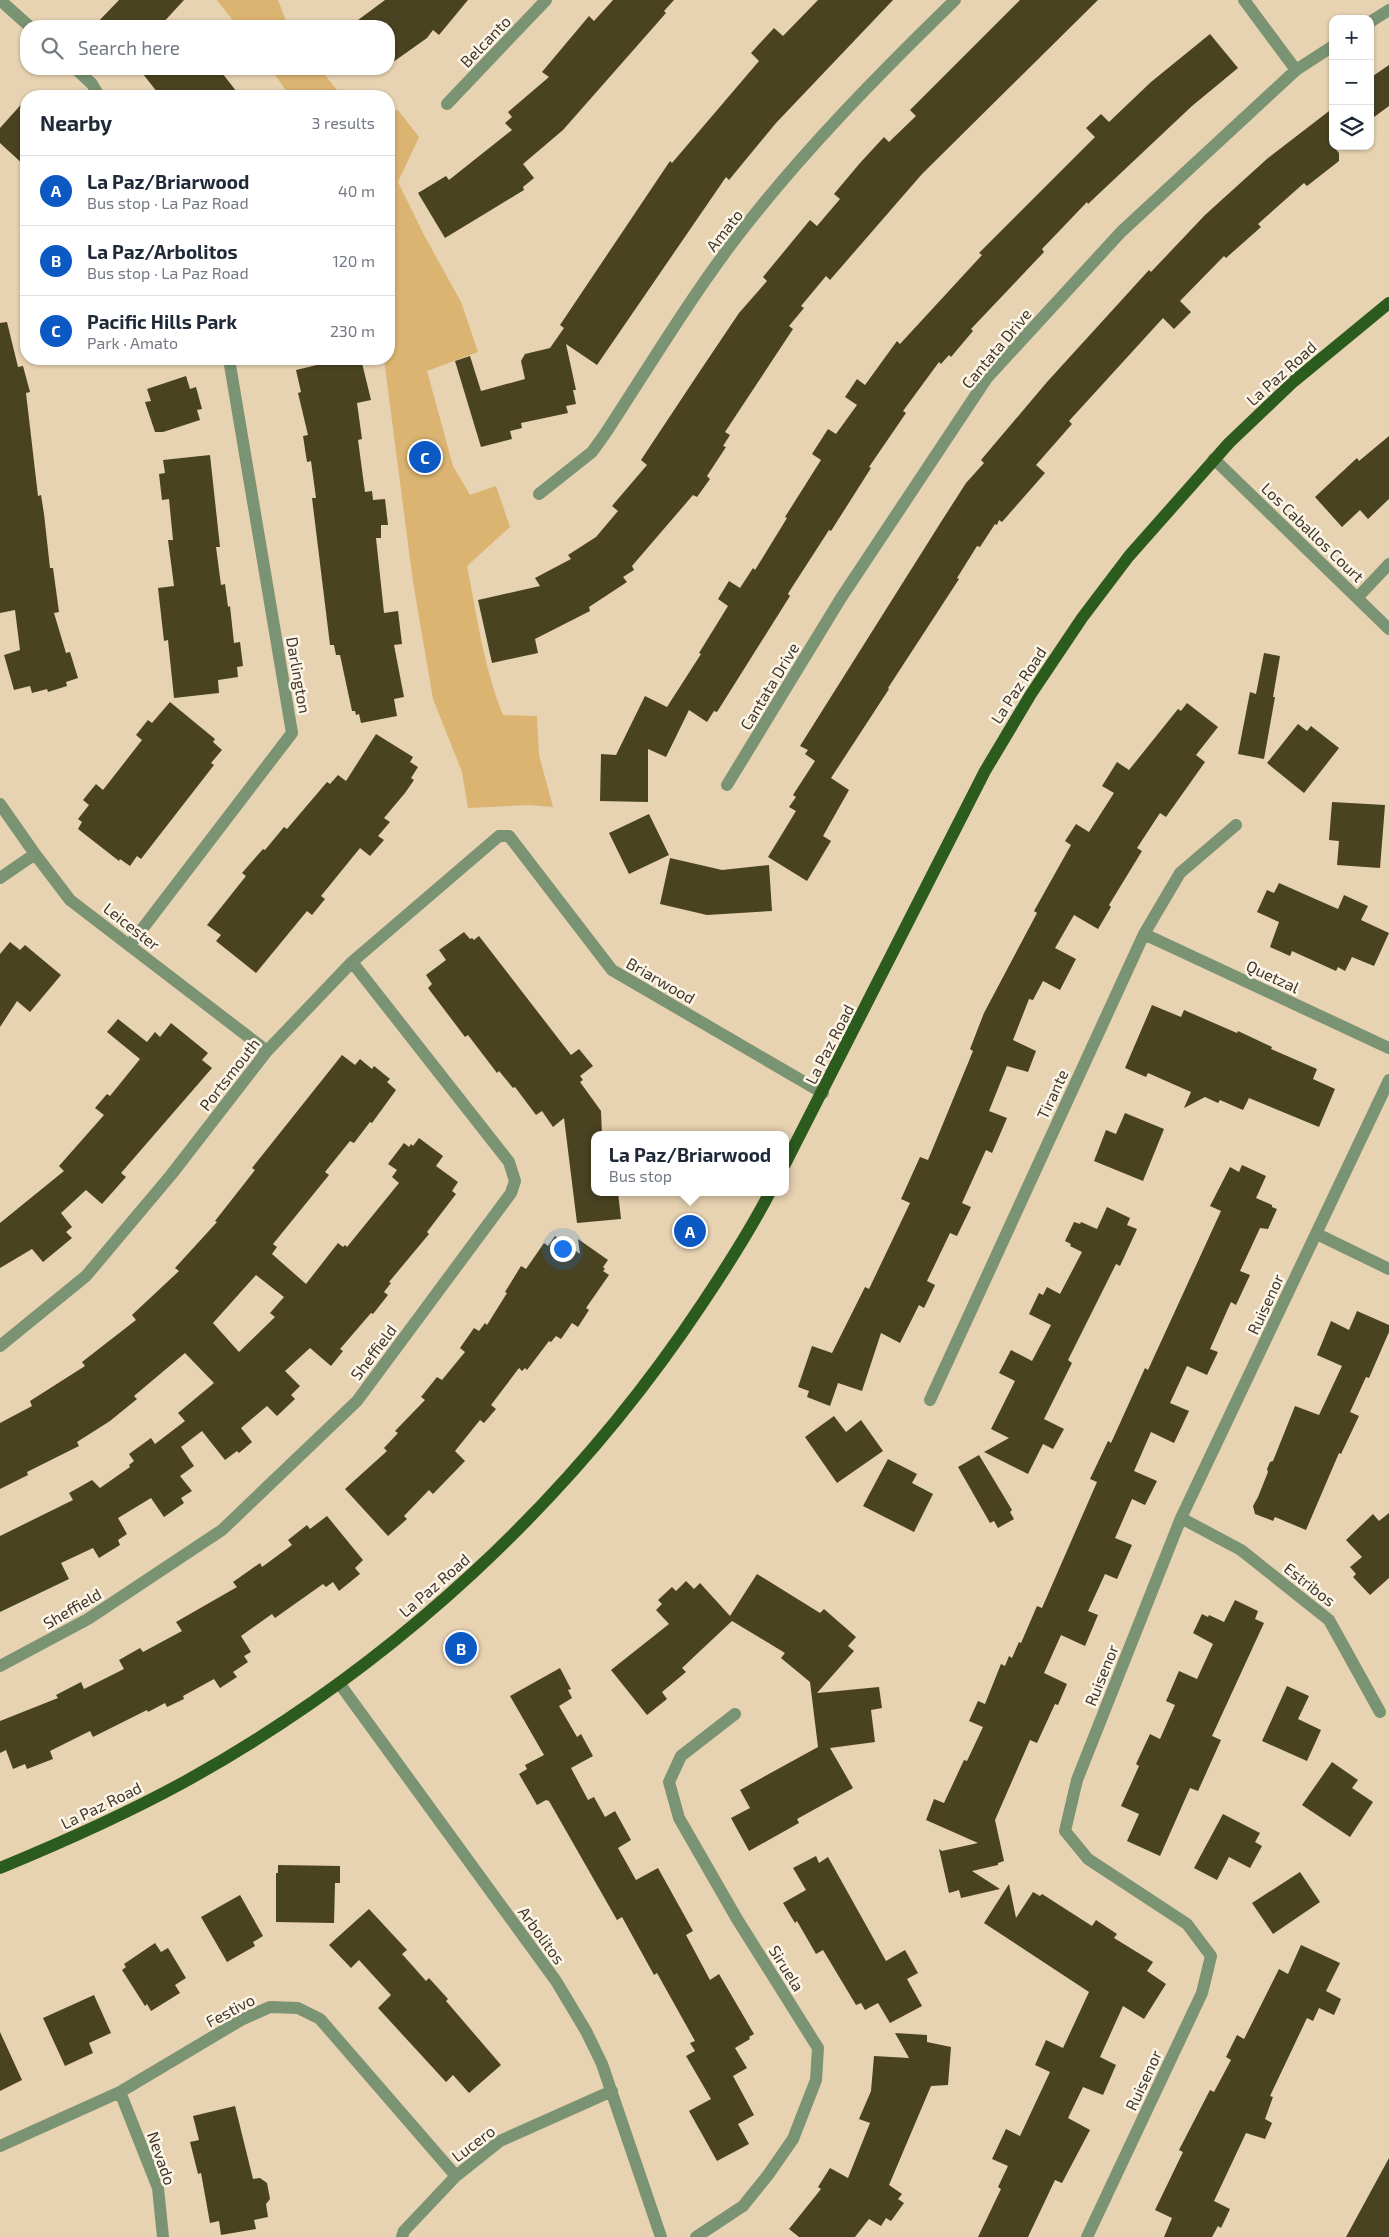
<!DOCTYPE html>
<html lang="en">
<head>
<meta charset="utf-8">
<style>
	:root { --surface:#fff; --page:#f6f6f7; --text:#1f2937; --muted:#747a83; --line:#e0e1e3; --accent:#0c59c3 }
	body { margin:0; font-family:"Exo 2",sans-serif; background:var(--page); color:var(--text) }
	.controls { position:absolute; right:15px; top:15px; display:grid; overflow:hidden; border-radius:10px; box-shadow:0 1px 4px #0004 }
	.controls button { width:45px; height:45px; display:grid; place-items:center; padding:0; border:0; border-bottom:1px solid var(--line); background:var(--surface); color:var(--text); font:25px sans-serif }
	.you { position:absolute; left:562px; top:1248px; width:18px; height:18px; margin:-12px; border:4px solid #fff; border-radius:50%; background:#1a73e8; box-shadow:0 0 0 8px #1a73e833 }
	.badge { display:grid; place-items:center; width:32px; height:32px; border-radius:50%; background:var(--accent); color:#fff; font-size:16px; font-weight:700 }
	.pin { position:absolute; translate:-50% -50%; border:2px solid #fff; box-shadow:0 1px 5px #0006 }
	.popup { position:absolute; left:591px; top:1131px; width:198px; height:65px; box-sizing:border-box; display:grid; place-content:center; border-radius:10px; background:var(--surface); filter:drop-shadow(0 1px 4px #0005); font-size:16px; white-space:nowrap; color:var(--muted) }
	.popup b { font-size:19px; color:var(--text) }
	.popup::after { content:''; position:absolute; left:50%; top:100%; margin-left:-10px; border:10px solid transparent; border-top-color:var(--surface) }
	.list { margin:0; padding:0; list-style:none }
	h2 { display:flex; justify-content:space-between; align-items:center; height:65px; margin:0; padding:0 20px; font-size:21px }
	h2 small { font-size:16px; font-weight:400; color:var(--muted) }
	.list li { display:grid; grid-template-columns:32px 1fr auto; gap:15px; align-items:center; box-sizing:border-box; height:70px; padding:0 20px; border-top:1px solid var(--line) }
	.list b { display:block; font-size:19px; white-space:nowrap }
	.list p { margin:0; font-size:16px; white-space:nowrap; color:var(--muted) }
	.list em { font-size:16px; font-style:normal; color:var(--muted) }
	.icon { flex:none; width:28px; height:28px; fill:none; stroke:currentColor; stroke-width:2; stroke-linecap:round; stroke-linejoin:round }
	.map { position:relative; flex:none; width:1389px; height:2237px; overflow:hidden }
	.search { position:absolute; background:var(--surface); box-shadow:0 1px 4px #0004; left:20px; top:20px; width:375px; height:55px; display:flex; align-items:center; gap:12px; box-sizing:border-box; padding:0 18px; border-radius:20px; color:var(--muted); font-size:19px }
	.panel { position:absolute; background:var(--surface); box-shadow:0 1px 4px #0004; left:20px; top:90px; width:375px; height:275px; border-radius:20px }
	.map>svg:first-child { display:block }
	.green { fill:#dcb471 }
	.building { fill:#494322; fill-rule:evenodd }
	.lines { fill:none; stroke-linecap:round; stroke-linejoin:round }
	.minor { stroke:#7a9373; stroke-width:12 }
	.major { stroke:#2c5b1e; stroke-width:12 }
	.labels { text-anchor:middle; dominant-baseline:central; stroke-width:5; stroke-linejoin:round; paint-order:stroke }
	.street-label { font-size:16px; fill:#3f3729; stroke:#fdf5e7 }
</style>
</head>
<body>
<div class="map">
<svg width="1389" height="2237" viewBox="0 0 1389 2237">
	<rect width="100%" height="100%" fill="#e7d2b1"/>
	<path class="green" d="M217,0H278L288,26H237Z
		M271,69H320L342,96H290Z
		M398,110L419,137L398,182L424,235L461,302L478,352L427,371L453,466L470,495L496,486L510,527L467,566C477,616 484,668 503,715L537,716L539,755L553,807L529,805L468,808L462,772L433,699L413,582L384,359H389V112Z"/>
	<path class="building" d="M119,0H184L160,26H94Z
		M385,0H468L439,35L433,30L427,38L389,65V26H350Z
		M613,0H674L664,11L666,13L563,130L523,164L534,178L523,187L524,190L445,238L418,193L446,176L449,180L512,130L505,123L512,117L508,112L549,77L542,72L589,16L594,21Z
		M818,0H893L776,123L729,180L726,177L597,365L566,344L576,390H573L576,404L566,406L568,413L521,423L522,428L510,431L512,439L481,447L455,361L470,356L481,391L525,379L521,361L525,354L550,348L564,328L560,325L670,161L672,163L759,61L751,53L774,28L783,36Z
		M1020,0H1098L922,174L830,280L826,276L801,306L804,308L789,326L793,329L725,432L730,435L723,446L726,447L707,476L710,479L697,497L693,495L632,566L634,570L623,577L627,582L589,607L590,611L535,639L538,653L492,663L478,600L540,586L535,578L571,559L568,555L596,537L618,511L612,506L647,465L641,460L700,371L739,313L767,281L763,277L810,220L817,226L840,199L834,194L860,163L884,137L889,142L916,116L910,110Z
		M1210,34L1238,68L1192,106L1088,204L1087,202L1042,249L1044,252L971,329L973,331L951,357L949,355L941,364L939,362L903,411L906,413L869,467L871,468L831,531L829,530L789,592L788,594L790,596L717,712L714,711L707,722L689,710L666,757L648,749V802L600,801L601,754L616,755L645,696L667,707L701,654L699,653L728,606L718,599L729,581L740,588L753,568L755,570L787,518L785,517L821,460L812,454L828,429L836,434L857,405L845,397L857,379L865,385L897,341L900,344L982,255L979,253L1095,137L1086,128L1101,114L1109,122L1151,82Z
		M1389,65V106L1370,120V78Z
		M139,69H219L240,96H168L163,90L158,93Z
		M26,99V167L0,143V128Z
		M1333,108V146L1339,153V161L1307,186L1304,183L1258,224L1261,227L1226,258L1224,256L1180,301L1191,312L1174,329L1163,318L1069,421L1072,424L1036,465L1045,473L1002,522L999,520L997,525L995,524L980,547L977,546L957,578L959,579L888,688L889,689L831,778L849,790L823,836L831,841L807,881L768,857L796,811L789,807L796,797L793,795L815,761L805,754L808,750L800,746L941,522L966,483L984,463L981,460L1047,382L1149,270L1151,272L1205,215L1268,158Z
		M7,322L18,367L23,366L30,392L26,393L38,496L41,495L44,514L50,568H53L59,612L54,613L66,653L70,652L78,678L66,682L67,686L48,692L47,689L32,693L30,686L14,690L4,655L20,650L15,610L0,613V323Z
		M342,359H361L371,400L357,403L362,439L358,440L365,492L372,491L373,500L385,499L388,525H381V538H376L384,613L398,611L402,644L394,645L404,697L394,699L397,716L361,723L359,714L356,715L355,711H352L340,655H336L334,645H330L312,498H316L311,461L307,462L303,436L308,435L298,393L301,392L296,370Z
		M186,376L190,389L196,387L202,409L197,410L200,420L163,432H155L145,402L151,401L147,389Z
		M1389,436V499L1368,519L1360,510L1342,527L1315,497L1357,458L1359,461Z
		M210,455L220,547H216L221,585L225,584L228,607L230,606L234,643L240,642L243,666L237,667L238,677L218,680L219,693L174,698L168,640L164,641L158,588L174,586L168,540H173L169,499L162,500L159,474L165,473L163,460Z
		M1264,653L1280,656L1273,697H1275L1264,759L1238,754L1250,692L1256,694Z
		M170,702L215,739L213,742L222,750L211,763L214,765L141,859L137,856L130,866L120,859L119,861L78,829L82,822L78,819L89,805L83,800L96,784L103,790L142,740L136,735L148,720L152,723Z
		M1187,703L1218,727L1196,755L1205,762L1166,817L1160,813L1137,848L1142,851L1109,905L1111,907L1098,929L1074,915L1055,948L1076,959L1060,990L1043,981L1033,1000L1029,999L1013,1040L1036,1051L1028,1072L1007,1066L989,1111L1007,1118L992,1153L986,1150L962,1203L971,1207L957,1236L950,1233L927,1281L935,1285L924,1308L919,1305L900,1343L881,1333L862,1391L838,1383L830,1406L807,1397L809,1391L798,1387L812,1346L832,1353L865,1287L869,1289L910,1203L901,1199L920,1157L928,1160L973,1051L970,1049L984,1013L1037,913L1034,911L1071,845L1065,841L1076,824L1089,832L1114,793L1102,786L1117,762L1129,770L1178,709L1181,711Z
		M1298,724L1307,731L1311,726L1339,748L1304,793L1267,763Z
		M376,734L413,757L410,762L418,767L411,778L414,780L405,793L384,818L390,822L378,836L384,840L370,856L360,848L321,896L325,899L312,915L307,911L256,973L216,941L221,935L207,925L246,876L242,873L263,849L265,850L284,827L287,829L327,782L330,784L338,775L346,781Z
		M1332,802L1385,805L1380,868L1337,865L1339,841L1329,840Z
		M649,814L669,855L629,874L609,833Z
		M670,858L722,870L769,865L772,911L707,915L660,904Z
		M1279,883L1338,909L1344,895L1368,906L1361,920L1389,933L1374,966L1352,957L1345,971L1338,967L1336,971L1292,951L1290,956L1270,947L1279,922L1257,912L1267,890L1274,893Z
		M464,932L470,939L472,938L474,940L479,936L571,1055L579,1049L593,1066L580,1076L583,1080L580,1082L601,1111L602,1135H595V1192H618L621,1219L577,1223L564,1118L553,1127L542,1111L536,1115L515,1087L513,1088L499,1071L497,1073L468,1035L465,1037L428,988L432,984L426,975L446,960L439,950Z
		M10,942L20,950L25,945L61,975L30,1012L17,1001L0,1027V954Z
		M1152,1005L1181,1017L1184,1010L1237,1033L1238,1031L1272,1047L1271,1049L1317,1069L1313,1079L1335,1089L1319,1127L1249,1098L1243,1110L1220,1100L1218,1103L1205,1097L1184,1108L1191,1092L1148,1073L1146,1077L1125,1068Z
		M118,1019L147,1042L155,1032L160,1037L171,1023L208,1053L202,1060L212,1068L121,1173L126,1177L102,1204L86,1190L61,1213L72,1227L66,1232L72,1238L43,1262L32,1249L0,1268V1223L64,1171L59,1166L104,1115L95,1108L107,1094L110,1096L140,1059L107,1032Z
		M342,1055L355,1065L360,1059L372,1069L374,1066L390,1079L387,1082L396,1090L372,1123L370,1122L354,1143L350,1141L325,1172L329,1175L273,1244L277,1247L272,1254L306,1284L338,1243L343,1247L345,1245L347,1247L399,1183L392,1177L397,1170L388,1164L404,1143L409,1147L411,1144L413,1146L419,1138L443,1156L436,1166L458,1182L452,1191L456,1194L427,1232L429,1234L389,1282L391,1283L384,1292L388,1295L373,1314L371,1313L340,1349L343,1351L331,1366L310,1348L285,1371L300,1386L291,1395L295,1399L277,1416L267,1406L241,1428L252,1442L239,1453L237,1451L225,1460L202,1431L181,1447L194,1466L180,1476L192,1491L181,1498L184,1503L164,1517L151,1498L118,1518L127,1534L118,1540L120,1545L99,1558L93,1548L61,1563L69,1579L0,1612V1536L73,1500L69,1493L92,1480L100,1488L130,1467L129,1465L134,1461L129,1454L151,1438L155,1444L185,1421L178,1413L214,1383L185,1353L134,1396L137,1399L110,1421L77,1442L79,1446L27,1472L28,1475L0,1489V1423L32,1406L30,1401L85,1366L82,1362L136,1320L132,1315L179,1271L175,1268L217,1222L215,1221L255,1170L252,1168ZM256,1275L284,1297L270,1313L275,1317L239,1352L213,1323Z
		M1125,1113L1164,1129L1143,1181L1094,1161L1106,1130L1116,1134Z
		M1242,1165L1266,1176L1256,1198L1272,1205V1207L1277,1209L1268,1229L1260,1228L1240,1271L1250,1275L1236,1305L1231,1302L1210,1349L1218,1352L1207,1375L1187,1366L1170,1403L1189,1411L1174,1443L1151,1432L1134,1471L1157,1481L1145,1505L1132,1499L1115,1538L1132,1545L1117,1579L1105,1574L1088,1611L1098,1615L1085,1646L1061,1635L1044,1673L1067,1684L1058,1705L1055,1704L1037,1743L1030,1740L995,1820L1004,1861L998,1863V1865L972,1871L1000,1889L961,1898L959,1890L949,1893L939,1849L942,1851L978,1843L926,1820L934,1799L944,1803L964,1760L967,1761L983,1727L969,1721L978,1701L985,1704L1001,1664L1005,1666L1009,1656L1012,1658L1019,1642L1021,1643L1037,1606L1042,1608L1097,1482L1090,1479L1108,1441L1111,1443L1145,1368L1148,1370L1221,1211L1210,1206L1230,1167L1239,1172Z
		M1107,1207L1130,1218L1127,1225L1137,1229L1120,1266L1116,1264L1068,1360L1072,1363L1044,1419L1064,1429L1053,1449L1043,1444L1028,1474L984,1452L1009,1438L991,1429L1015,1381L999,1373L1011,1350L1032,1361L1051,1325L1029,1314L1039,1293L1043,1295L1047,1287L1060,1294L1082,1252L1070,1246L1071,1244L1065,1241L1074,1222L1080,1224L1081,1222L1097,1229Z
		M555,1236L580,1254L578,1239L608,1260L603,1267L605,1269L603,1271L609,1275L586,1308L589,1310L578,1327L572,1323L561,1339L556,1336L551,1342L549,1341L527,1370L525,1368L522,1371L519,1368L491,1405L496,1409L484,1423L480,1420L455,1451L465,1461L433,1494L429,1490L404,1516L407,1519L388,1536L345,1489L387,1451L384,1448L398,1433L395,1431L425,1400L421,1397L437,1377L442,1380L465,1352L460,1348L474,1328L479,1331L485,1323L487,1325L507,1293L505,1292L521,1266L526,1269L544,1243L548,1246Z
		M1357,1311L1389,1325V1332L1369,1378L1366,1377L1350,1412L1359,1416L1341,1454L1339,1453L1306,1530L1275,1517L1273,1521L1255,1514L1253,1506L1258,1497L1268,1472L1267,1469L1270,1462L1273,1461L1295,1406L1319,1415L1342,1366L1317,1355L1331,1321L1349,1330Z
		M834,1416L846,1432L861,1420L883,1451L837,1483L805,1437Z
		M979,1455L1012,1510L1010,1512L1014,1519L998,1528L994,1521L990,1523L958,1467Z
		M888,1459L917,1474L912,1483L933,1494L914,1532L863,1506Z
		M1389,1513V1578L1370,1595L1353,1577L1356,1574L1350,1567L1362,1557L1346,1540L1373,1514L1379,1521Z
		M327,1516L363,1560L355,1568L360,1574L339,1591L333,1582L326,1587L323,1584L275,1618L272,1614L241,1636L251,1652L244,1656L248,1662L233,1672L237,1677L220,1688L214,1679L183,1696L184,1699L167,1707L165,1703L148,1712L147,1710L93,1737L90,1731L50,1751L53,1759L27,1769L25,1764L13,1769L6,1750L0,1753V1721L58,1698L56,1695L81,1682L84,1689L124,1669L119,1660L140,1648L143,1652L182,1631L176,1622L237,1587L233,1582L260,1563L262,1567L292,1545L288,1540L307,1525L310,1529Z
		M757,1574L820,1613L824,1609L856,1637L848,1646L854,1651L817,1693L879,1687L882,1708L871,1710L875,1742L830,1748L853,1788L797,1819L799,1823L749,1851L731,1818L750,1808L740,1790L818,1747L810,1682L781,1658L785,1653L732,1621L682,1668L686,1672L662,1692L667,1699L647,1715L611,1670L669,1624L656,1610L662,1604L658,1600L672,1587L676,1591L686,1581L694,1589L700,1583L730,1616Z
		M1235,1600L1258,1611L1255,1619L1264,1623L1212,1736L1221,1740L1198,1791L1190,1788L1160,1856L1127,1841L1139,1814L1121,1806L1139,1766L1136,1764L1150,1734L1160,1739L1175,1705L1166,1701L1179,1671L1197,1679L1213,1644L1193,1633L1202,1614L1208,1617L1209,1615L1224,1622Z
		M560,1668L571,1689L568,1690L572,1698L559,1706L577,1737L581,1734L593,1756L571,1768L588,1800L594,1797L605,1817L615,1811L631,1840L618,1848L636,1880L658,1868L693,1931L686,1935L710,1980L719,1974L754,2034L749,2037L750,2039L735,2048L747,2068L733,2076L754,2115L738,2124L749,2144L717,2161L689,2111L711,2099L686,2056L695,2051L690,2043L695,2041L657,1973L654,1975L622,1917L617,1920L549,1801L546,1800L537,1805L519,1774L527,1769L525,1765L544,1755L510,1696Z
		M1287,1686L1309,1696L1298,1719L1321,1730L1307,1761L1262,1741Z
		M1332,1762L1358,1780L1352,1788L1373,1802L1350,1837L1302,1805Z
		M1223,1814L1260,1833L1255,1842L1262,1846L1250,1868L1229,1857L1217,1880L1194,1868Z
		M816,1856L819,1863L828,1857L886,1961L905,1950L918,1973L907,1979L922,2006L890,2023L878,2003L865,2010L861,2003L856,2005L823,1950L816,1954L797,1921L795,1923L783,1903L806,1890L793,1868Z
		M278,1865L340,1866V1883H335L334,1923L276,1922V1873H278Z
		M1300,1872L1320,1902L1273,1934L1252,1903Z
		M1009,1884L1016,1918L1033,1892L1040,1896L1042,1894L1092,1926L1096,1920L1117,1934L1114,1938L1153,1962L1147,1971L1166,1984L1144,2019L1123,2006L1100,2057L1116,2065L1103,2095L1083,2087L1068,2118L1090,2130L1062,2183L1055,2180L1028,2237H978L1001,2189L998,2187L1008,2166L992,2159L1006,2129L1020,2136L1050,2072L1035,2065L1046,2040L1063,2048L1089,1992L984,1923Z
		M240,1895L263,1936L253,1942L255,1946L227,1962L201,1917Z
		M369,1909L407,1950L402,1954L426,1981L429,1978L448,1999L446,2001L501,2065L469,2093L453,2075L446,2082L378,2008L391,1995L359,1960L351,1968L329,1945Z
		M155,1943L161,1952L168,1948L186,1978L175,1985L180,1993L151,2011L147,2004L145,2006L122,1970L126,1967L124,1964Z
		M1301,1945L1340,1963L1326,1991L1341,1999L1334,2015L1319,2008L1313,2021L1307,2018L1270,2096L1273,2097L1265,2119L1272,2123L1265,2139L1246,2133L1214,2201L1230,2209L1221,2228L1218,2226L1212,2237H1164L1172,2218L1155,2210L1183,2152L1179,2150L1210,2090L1214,2092L1231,2060L1226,2057L1237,2035L1244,2039L1279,1969L1288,1974Z
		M94,1995L111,2033L89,2043L93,2053L65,2066L43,2018Z
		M0,2032L22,2080L0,2091Z
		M895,2033L927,2035V2042L951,2047L948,2085L931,2086L889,2185L902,2194L898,2199L904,2203L891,2221L886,2218L881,2226L869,2219L855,2237H799L789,2229L821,2189L818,2187L830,2168L848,2178L870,2123L859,2119L871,2091L874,2056L909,2058Z
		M235,2106L253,2179L260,2178L267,2183L270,2199L266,2204L268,2217L254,2220L256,2229L221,2235L219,2221L210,2223L201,2173L198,2174L190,2142L199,2140L193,2116Z
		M1389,2158V2237H1346Z"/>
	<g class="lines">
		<path class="minor" d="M0,0L29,26
			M1244,0L1296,70
			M1370,22L1389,10
			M76,69L92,84L99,96
			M447,104L546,0
			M1214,459L1389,629
			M539,494L592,452L605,434C647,370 687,303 733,242C799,155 877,76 955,0
			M1357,598L1389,564
			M727,785L841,598L987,378L1121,232L1296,70L1333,46
			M0,804L35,854L70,900L267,1051
			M0,878L35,854
			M1144,934L1389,1048
			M130,945L292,733L229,359
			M1317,1234L1389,1269
			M0,1346L86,1276L171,1175L267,1051L352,962L499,836H509L612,970L823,1093
			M930,1400L1144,934L1180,873L1236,825
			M1181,1518L1241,1550L1329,1620L1380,1712
			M0,1666L88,1619L222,1530L357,1401L511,1193L515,1181L509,1162L352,962
			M339,1683L556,1981L586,2031L602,2064L661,2237
			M120,2092L158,2188L163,2237
			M0,2146L120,2092L241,2020L270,2007L298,2008L320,2019L456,2176
			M402,2237L404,2231L456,2176L500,2141L612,2091
			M696,2237L743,2206L768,2175L793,2139L816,2080L818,2048L737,1919L679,1818L669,1782L681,1756L735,1714
			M1087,2237L1202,1993L1211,1956L1187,1924L1088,1859L1065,1831L1077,1780L1181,1518L1389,1080"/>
		<path class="major" d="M785,1164L985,771L1031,694L1082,618L1129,556L1229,443L1293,382L1389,303
			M0,1868C63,1842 126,1814 186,1781C393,1666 571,1501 702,1304C726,1268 750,1231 770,1192"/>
	</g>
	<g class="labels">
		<g class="street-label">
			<text transform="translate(485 41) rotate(-46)">Belcanto</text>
			<text transform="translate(724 230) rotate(-52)">Amato</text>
			<text transform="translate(996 348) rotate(-50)">Cantata Drive</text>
			<text transform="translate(1281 373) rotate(-42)">La Paz Road</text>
			<text transform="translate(1313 532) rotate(44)">Los Caballos Court</text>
			<text transform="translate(299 675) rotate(80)">Darlington</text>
			<text transform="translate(1018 685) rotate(-57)">La Paz Road</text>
			<text transform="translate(769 686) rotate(-59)">Cantata Drive</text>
			<text transform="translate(132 926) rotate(38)">Leicester</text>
			<text transform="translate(1273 976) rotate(25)">Quetzal</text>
			<text transform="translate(661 980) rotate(30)">Briarwood</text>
			<text transform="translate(829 1044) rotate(-63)">La Paz Road</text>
			<text transform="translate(229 1074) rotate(-52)">Portsmouth</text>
			<text transform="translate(1052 1094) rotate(-65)">Tirante</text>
			<text transform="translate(1265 1304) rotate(-65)">Ruisenor</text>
			<text transform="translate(373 1352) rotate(-53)">Sheffield</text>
			<text transform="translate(1310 1584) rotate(38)">Estribos</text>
			<text transform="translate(434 1585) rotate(-41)">La Paz Road</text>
			<text transform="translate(72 1608) rotate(-30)">Sheffield</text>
			<text transform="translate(1101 1675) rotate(-68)">Ruisenor</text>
			<text transform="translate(101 1805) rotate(-26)">La Paz Road</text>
			<text transform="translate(542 1935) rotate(54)">Arbolitos</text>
			<text transform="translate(787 1968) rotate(58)">Siruela</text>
			<text transform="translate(230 2010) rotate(-28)">Festivo</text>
			<text transform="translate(1143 2080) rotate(-65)">Ruisenor</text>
			<text transform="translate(473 2143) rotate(-37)">Lucero</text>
			<text transform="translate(162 2158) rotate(71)">Nevado</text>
		</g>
	</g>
</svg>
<div class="controls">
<button>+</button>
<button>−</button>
<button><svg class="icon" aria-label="layers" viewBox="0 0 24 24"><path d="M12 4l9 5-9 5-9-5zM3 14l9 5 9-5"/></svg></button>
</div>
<div class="you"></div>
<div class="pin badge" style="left:690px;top:1231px">A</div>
<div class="popup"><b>La Paz/Briarwood</b>Bus stop</div>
<div class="pin badge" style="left:461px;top:1648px">B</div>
<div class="pin badge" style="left:425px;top:457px">C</div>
<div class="search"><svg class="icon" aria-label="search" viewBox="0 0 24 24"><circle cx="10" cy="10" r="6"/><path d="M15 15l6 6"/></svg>Search here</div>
<section class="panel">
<h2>Nearby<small>3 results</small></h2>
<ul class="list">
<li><span class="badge">A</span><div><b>La Paz/Briarwood</b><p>Bus stop · La Paz Road</p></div><em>40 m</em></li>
<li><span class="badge">B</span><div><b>La Paz/Arbolitos</b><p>Bus stop · La Paz Road</p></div><em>120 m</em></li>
<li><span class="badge">C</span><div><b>Pacific Hills Park</b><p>Park · Amato</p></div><em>230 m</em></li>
</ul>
</section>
</div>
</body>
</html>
